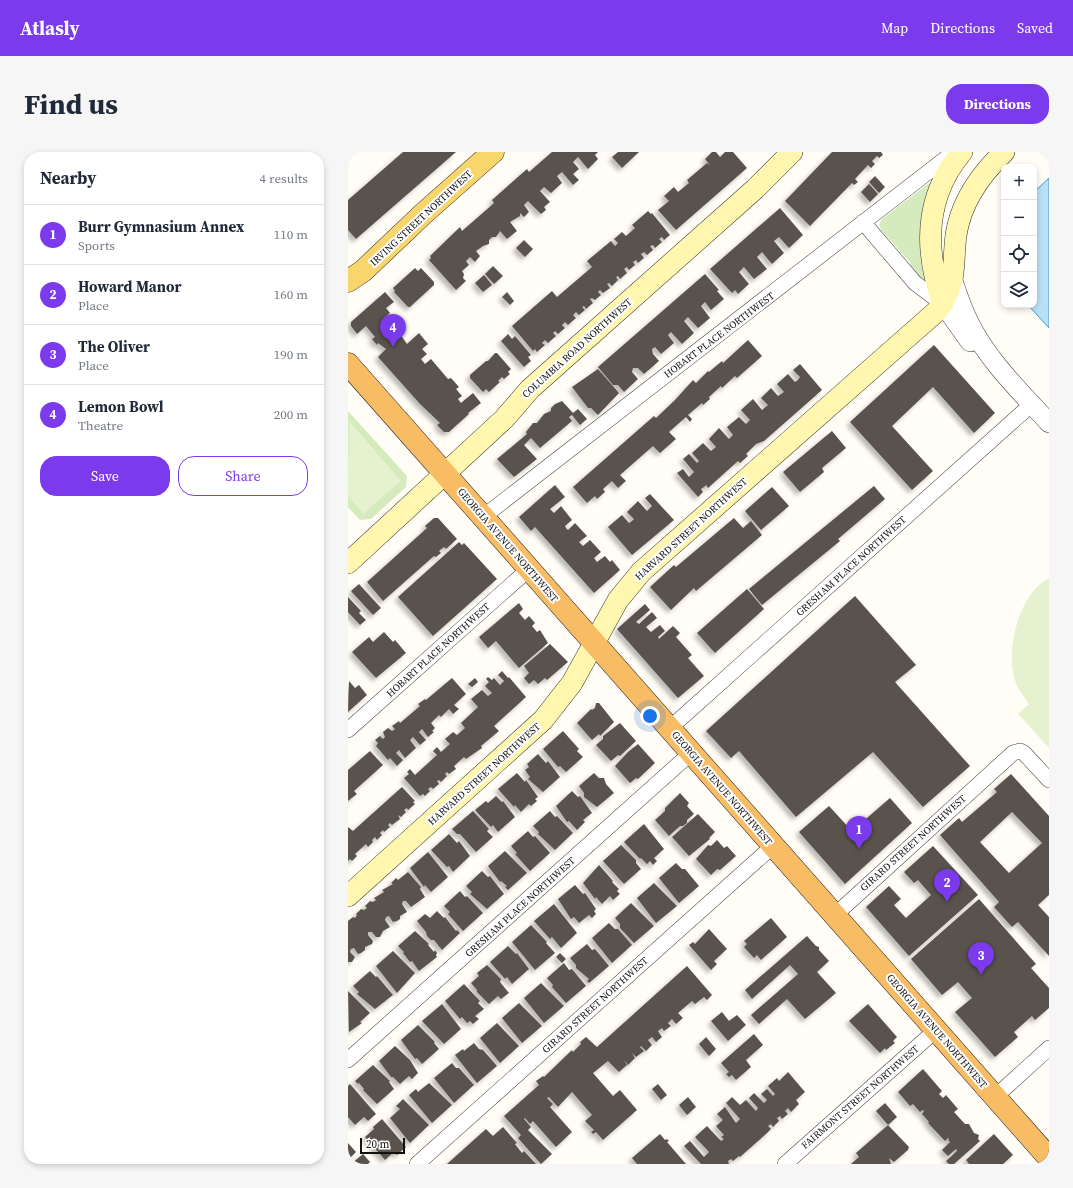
<!DOCTYPE html>
<html lang="en">
<head>
<meta charset="utf-8">
<style>
	:root { --surface:#fff; --page:#f6f6f7; --text:#1f2937; --muted:#747a83; --line:#e0e1e3; --accent:#7c3aed }
	body { margin:0; font-family:"Source Serif 4",serif; background:var(--page); color:var(--text) }
	.controls { position:absolute; right:12px; top:12px; display:grid; overflow:hidden; border-radius:8px; box-shadow:0 2px 6px #0003 }
	.controls button { width:36px; height:36px; display:grid; place-items:center; padding:0; border:0; border-bottom:1px solid var(--line); background:var(--surface); color:var(--text); font:20px sans-serif }
	.scale { position:absolute; left:12px; bottom:10px; width:45px; box-sizing:border-box; padding-left:4px; border:2px solid #111; border-top:0; font-size:11px; line-height:14px; white-space:nowrap; color:#111; -webkit-text-stroke:3px #fff; paint-order:stroke }
	.you { position:absolute; left:302px; top:564px; width:14px; height:14px; margin:-10px; border:3px solid #fff; border-radius:50%; background:#1a73e8; box-shadow:0 0 0 6px #1a73e833 }
	.badge { display:grid; place-items:center; width:26px; height:26px; border-radius:50%; background:var(--accent); color:#fff; font-size:13px; font-weight:700 }
	.pin { position:absolute; translate:-50% -33px; filter:drop-shadow(0 1px 2px #0008) }
	.pin::after { content:''; position:absolute; top:21px; width:14px; height:12px; background:inherit; clip-path:polygon(0 0,100% 0,50% 100%) }
	.list { margin:0; padding:0; list-style:none }
	h2 { display:flex; justify-content:space-between; align-items:center; height:52px; margin:0; padding:0 16px; font-size:17px }
	h2 small { font-size:13px; font-weight:400; color:var(--muted) }
	.list li { display:grid; grid-template-columns:26px 1fr auto; gap:12px; align-items:center; box-sizing:border-box; height:60px; padding:0 16px; border-top:1px solid var(--line) }
	.list b { display:block; font-size:15px; white-space:nowrap }
	.list p { margin:0; font-size:13px; white-space:nowrap; color:var(--muted) }
	.list em { font-size:13px; font-style:normal; color:var(--muted) }
	.actions { display:flex; gap:8px; padding:12px 16px }
	.actions a { flex:1; padding:9px 0; border:1px solid var(--accent); border-radius:16px; text-align:center; font-size:14px; color:var(--accent) }
	.actions .main { background:var(--accent); color:#fff }
	.icon { flex:none; width:22px; height:22px; fill:none; stroke:currentColor; stroke-width:2; stroke-linecap:round; stroke-linejoin:round }
	.map { position:relative; flex:none; width:701px; height:1012px; overflow:hidden; border-radius:16px }
	header { display:flex; align-items:center; gap:24px; box-sizing:border-box; height:56px; padding:0 20px; background:var(--accent); color:#fff }
	header strong { font-size:19px }
	nav { display:flex; gap:22px; margin-inline-start:auto; font-size:14px }
	.intro { display:flex; align-items:center; justify-content:space-between; box-sizing:border-box; height:96px; padding:0 24px }
	h1 { margin:0; font-size:28px }
	.button { padding:10px 18px; border-radius:16px; background:var(--accent); color:#fff; font-size:14px; font-weight:700 }
	main { display:flex; gap:24px; padding:0 24px }
	aside { flex:1; background:var(--surface); border-radius:16px; box-shadow:0 2px 6px #0003 }
	.map>svg:first-child { display:block }
	.green { fill:#d5ebbd }
	.pitch { fill:#e6f2cf }
	.water { fill:#b9e0f7; stroke:#3f96cf }
	.building { fill:#5a524d; fill-rule:evenodd; filter:url(#shadow) }
	.lines { fill:none; stroke-linecap:round; stroke-linejoin:round }
	.minor-casing { stroke:#444; stroke-width:16 }
	.tertiary-casing { stroke:#444; stroke-width:20 }
	.secondary-casing { stroke:#333; stroke-width:22 }
	.primary-casing { stroke:#222; stroke-width:23 }
	.trunk-casing { stroke:#222; stroke-width:23 }
	.minor { stroke:#fff; stroke-width:15 }
	.tertiary { stroke:#fff; stroke-width:19 }
	.secondary { stroke:#fff6b0; stroke-width:21 }
	.primary { stroke:#f9d66b; stroke-width:22 }
	.trunk { stroke:#f7bc64; stroke-width:22 }
	.labels { text-anchor:middle; dominant-baseline:central; stroke-width:4; stroke-linejoin:round; paint-order:stroke }
	.street-label { font-size:10px; fill:#111; stroke:#fff }
</style>
</head>
<body>
<header>
<strong>Atlasly</strong>
<nav><a>Map</a><a>Directions</a><a>Saved</a></nav>
</header>
<div class="intro"><h1>Find us</h1><a class="button">Directions</a></div>
<main>
<aside>
<h2>Nearby<small>4 results</small></h2>
<ul class="list">
<li><span class="badge">1</span><div><b>Burr Gymnasium Annex</b><p>Sports</p></div><em>110 m</em></li>
<li><span class="badge">2</span><div><b>Howard Manor</b><p>Place</p></div><em>160 m</em></li>
<li><span class="badge">3</span><div><b>The Oliver</b><p>Place</p></div><em>190 m</em></li>
<li><span class="badge">4</span><div><b>Lemon Bowl</b><p>Theatre</p></div><em>200 m</em></li>
</ul>
<div class="actions"><a class="main">Save</a><a>Share</a></div>
</aside>
<div class="map">
<svg width="701" height="1012" viewBox="0 0 701 1012">
	<defs>
		<filter id="shadow"><feDropShadow dx="-3.5" dy="3.5" stdDeviation="2" flood-color="#0004"/></filter>
	</defs>
	<rect width="100%" height="100%" fill="#fffdf5"/>
	<path class="green" d="M581,31H583C573,63 568,92 576,126L574,128L564,118L562,110L534,79L531,73L534,67Z
		M0,259L59,324L58,335L23,367L12,368L1,356L0,357Z"/>
	<path class="pitch" d="M1,269L53,329L15,362L0,344Z
		M701,426V596L670,562L681,552C677,546 672,540 669,534C655,503 670,442 701,426Z"/>
	<path class="water" d="M701,26V176L680,153H686V40Z"/>
	<path class="building" d="M55,0H108L8,87L0,78V48Z
		M204,0H250L247,3L250,7L240,17L230,5L225,10L231,17L225,22L231,28L225,33L214,20L209,24L214,31L203,41L196,35L192,39L202,50L196,55L198,58L193,62L180,49L176,53L181,60L176,65L172,61V64L162,70L169,79L159,87L152,79L148,85H144L141,88V92L135,94L128,99L132,104L127,110L122,105L118,109L121,113L114,119L116,122L115,126L118,129L108,138L81,108L83,106L82,104L112,75L114,79L145,52L146,51L144,48L179,17L181,20Z
		M270,0H291L274,16L264,5Z
		M364,0H368L372,5L377,0H385L399,16L328,78L310,58L321,49L316,44L326,35L330,40L341,31L339,28L359,11L362,13L357,7Z
		M484,0H533L535,3L531,6L529,4L524,9L527,12L523,16L520,13L507,27L510,30L506,33L504,31L462,74L437,49Z
		M527,24L537,35L531,41L521,30Z
		M521,32L530,42L522,50L513,40Z
		M432,56L455,83L441,96L431,85L426,89L436,101L424,112L414,100L409,105L419,117L406,127L396,115L391,120L401,132L390,142L387,138L384,141L362,117Z
		M300,59L303,62L304,61L322,83L316,88L314,85L311,87L314,90L307,96L305,93L302,94L305,98L299,103L296,100L293,102L296,106L290,111L288,108L285,110L287,113L281,118L279,115L276,117L279,121L272,127L270,124L268,125L270,128L264,134L261,131L259,132L262,136L255,141L252,138L250,140L253,143L247,148L244,146L242,147L245,151L238,157L236,154L234,155L237,158L231,163L228,160L225,163L228,166L220,173L217,170L214,173L217,176L210,182L207,179L205,181L208,184L200,191L197,188L194,191L197,193L189,200L187,197L185,199L164,174L204,139L209,145L244,115L239,109L263,89L267,94L270,91L266,87L274,80L278,84L287,76L284,73Z
		M176,88L185,97L177,105L168,96Z
		M145,114L155,124L146,132L137,122Z
		M67,116L70,119L73,116L86,130V133L62,155H60L46,140L47,139L45,136Z
		M357,122L371,138L369,139L376,147L363,158L357,150L353,154L362,166L350,176L340,165L336,169L346,181L334,192L323,180L320,183L326,191L313,202L307,195L304,197L305,202L311,209L296,222L290,216H285L284,220L290,227L276,240L270,233H265L250,215Z
		M136,123L144,133L135,140L127,131Z
		M37,140L46,150L38,156L42,161L36,166L41,168V172L50,179L59,192L71,181L80,192L74,197L79,202L73,207L77,212L83,207L100,227L103,226L111,235L108,237L114,244L110,247L113,251L125,241L133,251L120,261L121,262L101,280H96L89,273L92,271L72,252L30,205L38,197L30,191L29,193L24,187L27,185L18,174L9,182L3,174V170Z
		M159,140L166,149L162,153L154,145Z
		M160,182L164,187L167,184L183,203L180,205L183,209L176,215L153,189Z
		M400,188L414,204L389,226L387,224L374,236L373,234L361,245L362,247L355,253L354,251L340,263L344,267L342,270L338,265L321,280L328,287L312,301L305,294L272,323L278,329L270,336L264,329L255,337L257,340L249,347L247,344L239,351L225,335L306,264L308,266L327,248L345,228L348,231L360,219L361,220L374,209L375,211Z
		M586,193L647,261L626,281L585,235L544,274L585,319L564,338L502,270Z
		M147,201H149L163,217L160,220L162,222L156,227L154,225L150,229L152,230L141,240L138,237L135,240L122,226V223L138,209H140Z
		M452,212L474,238L416,289L408,292L398,302L400,304L392,311L390,309L360,336L358,333L356,335L353,337L355,340L350,345L329,321L335,317L341,325L346,320L335,307L341,302L349,311L351,309L344,301L355,291L363,299L368,295L361,287L371,276L381,287L385,283L379,275L391,265L398,272L402,268L393,258L405,247L414,258L420,253L413,246L423,236L430,244L436,240L429,232L440,222L447,230L450,228L452,225L445,218Z
		M250,217L271,241L250,263L243,256H240L224,235Z
		M214,249L225,261L230,257L239,267L232,273L224,263L221,265L224,269L192,296L183,286L176,293L189,307L166,325L149,307L179,282L178,280L185,271H189L196,262L203,259V256L207,252Z
		M484,279L498,296L474,316L476,320L452,340L435,320Z
		M207,333L217,345L202,357L206,361L213,354L224,368L217,374L218,376L220,378L227,371L239,384L231,390L235,394L242,388L253,400L246,406L249,410L257,404L262,410L264,408L272,418L246,441L187,375L183,379L171,365Z
		M526,334L537,347L490,387L492,389L414,453L401,437Z
		M424,335L441,354L413,378L397,359Z
		M302,342L326,368L284,403L260,375L274,363L281,371L284,369L286,367L279,360L290,349L299,359L304,354L297,346Z
		M86,366H90L109,387L98,397L96,395L91,399L93,401L88,405L86,404L35,449L19,430L79,376L77,374Z
		M386,366L395,376L403,369L414,383L348,439L346,436L323,458L302,435L326,413L328,415Z
		M111,390L114,393L116,391L149,427L85,484L50,445Z
		M11,432L33,456L25,463L3,439Z
		M399,437L416,457L367,501L349,481Z
		M507,444L568,513L547,530L622,614L575,655L525,600L448,665L391,599L383,606L358,579Z
		M0,445L13,459L11,461L18,468L12,473L0,460Z
		M171,451L175,457L171,461L177,468L181,464L187,471L184,474L189,480L192,478L200,491L171,516L148,489L140,496L131,485Z
		M297,452L302,458L288,470L291,472L304,460L309,466L298,475L303,480L312,473L317,479L310,485L311,487L325,474L332,481L328,485L344,503L340,506L356,524L330,546L269,477Z
		M36,480L45,490L47,488L58,501L28,526L4,500L21,485L25,490Z
		M202,492L220,510L199,528L197,526L190,532L186,528L181,532L176,526L181,521L176,514Z
		M154,519L160,526L161,525L178,545L146,574L151,579L133,594L134,596L118,607L116,605L106,614L108,617L101,622L99,620L97,622L99,624L93,630L91,628L89,629L91,632L85,637L83,635L80,637L82,639L77,644L75,642L72,644L56,626L61,622L59,620L62,617L67,623L89,603L85,599L89,595L93,600L102,592L97,587L105,580L109,583L117,576L113,571L130,555L123,547L134,538L140,544L144,541L137,534L141,530L138,527L140,525L144,528L146,526L152,533L156,529L150,523Z
		M104,526L118,542L106,553L111,557L105,562L101,557L93,565L91,563L83,571L87,576L84,579L86,580L80,585L74,577L71,580L78,588L72,593L65,585L62,588L68,596L57,606L51,598L48,601L55,608L49,614L42,606L40,608L28,594L30,591L27,588L32,584L35,587L37,585L35,580L40,576L44,579L47,577L44,574L51,569L52,571L72,554L70,552L77,547L78,548Z
		M127,526L130,530L124,535L120,532Z
		M1,529L7,536L11,533L19,543L0,560Z
		M248,551H251L266,570L252,584L251,582L244,588L229,571L243,557L244,558L247,556Z
		M272,571L288,589L272,604L270,603L263,609L248,593L255,587V584Z
		M215,579L231,597L229,599L235,605L218,620L212,614L210,615L195,597Z
		M290,592L307,611L290,627L288,626L282,631L267,614L280,600Z
		M22,599L35,613L6,639L9,642L0,649V618Z
		M190,602L198,611L200,609L212,625L195,640L180,627L182,625L177,618L181,615L179,612Z
		M169,621L177,630L178,628L190,645L187,647L189,649L183,654L181,652L173,660L167,653L166,655L150,637Z
		M246,621L251,626H256L258,632L266,641L249,655L236,645V641L231,634Z
		M663,622L701,664V743L690,753L701,765V804L670,770L664,775L646,755L651,750L592,683L611,666L614,670L649,640L646,637ZM664,660L694,691L661,721L632,690Z
		M54,635L67,649L65,650L67,652L60,658L59,656L56,658L58,660L53,665L50,663L52,667L44,673L42,671L40,673L42,675L36,680L35,678L32,681L34,683L29,688L27,685L24,688L25,690L20,695L18,692L7,702L9,704L4,709L2,707L0,709V675L5,679Z
		M224,639L230,645L232,644L244,661L235,668L237,670L229,678L221,669L219,670L208,654Z
		M332,641L341,651L339,654L346,662L339,668V671L335,674H332L321,684L307,668L317,659V656Z
		M148,644L154,650L155,649L167,665L150,680L145,673L143,675L127,658L138,649L140,651Z
		M542,646L564,671L497,732L451,680L481,654L504,679Z
		M125,659L141,677L139,679L145,685L128,700L112,682H109L104,677Z
		M202,659L207,665L209,664L225,681L207,698L190,682L191,680L185,674Z
		M350,662L367,680L361,686L362,687L341,704L324,685Z
		M296,672L316,697L306,706L309,709L305,713L302,709L299,712L293,706L292,707L276,690Z
		M180,679L185,685L187,684L202,701L182,719L167,702L169,701L163,694Z
		M101,682L109,691L111,689L122,704L105,720L101,714L99,715L83,698Z
		M369,688L376,696L379,694L388,704L372,718L369,717L363,723L348,707L360,693L363,694Z
		M273,693L288,708V711L293,717L276,732L255,709Z
		M585,694L630,743L561,804L518,755L541,734L553,747L546,753L558,766L583,743L570,728L566,731L556,720Z
		M157,699L179,721L160,738L157,735L159,734L153,729L152,730L140,714Z
		M80,700L100,725L83,740L77,733L76,735L62,716Z
		M328,711L334,717H337L351,734L331,751L311,726Z
		M251,713L265,729L264,730L271,737L269,739L272,742L265,748L262,744L254,752L248,745L247,747L235,731Z
		M134,719L140,725L142,724L156,742L139,757L122,742L124,740L118,734Z
		M60,720L73,735L72,737L77,745L63,755L58,749H55L54,752L59,760L52,764V767L49,769L45,770L41,764L38,765L37,768L42,775L35,779L32,785H28L24,780H20V783L25,789L24,792L17,795V798L13,801L10,802L6,796L3,797L2,800L7,805L4,810H0V769L5,765L7,766L9,763L8,762L13,757L16,758L19,756L17,754L22,749L25,750L28,748L26,746L36,740L34,738L45,732L43,731L48,726L50,728Z
		M306,731L329,754L308,771L289,746Z
		M227,733L235,742L237,741L248,757L246,759L248,762L244,766L241,763L231,771L226,765L223,767L210,747Z
		M112,739L117,745L119,744L135,761L115,779L100,762L102,760L96,754Z
		M631,747L688,812L683,816L701,836V856L687,868L684,864L666,880L670,885L647,905L607,860L624,846L610,830L594,843L563,807Z
		M283,751L306,774L286,791L272,776V772L267,766Z
		M206,752L229,781L213,796L204,785L202,787L186,769Z
		M89,759L96,766L97,765L108,779L109,778L112,781L94,798L86,788H83L79,784L78,780L69,769L77,762L82,766Z
		M423,766L439,785L413,808L409,803L406,806L396,795L399,792L396,789Z
		M261,771L267,777H270L284,793L264,811L244,786Z
		M183,773L199,790L198,791L207,801L187,818L164,790Z
		M361,777L379,797L366,809L369,812L363,818L341,793L345,790L347,792Z
		M67,779L81,792L80,793L86,800L87,798L89,801L88,803L89,805L71,819L64,809L62,810L55,801L56,800L50,794Z
		M459,784L468,794L471,795V798L481,809L469,820L488,841L457,867L439,847L411,872L403,863L450,822L442,813L404,847L397,838Z
		M239,792L244,798L247,797L261,814L241,831L239,829L241,827L228,816V813L222,806Z
		M160,794L168,802L169,801L181,817L164,832L159,825L157,827L142,810Z
		M45,799L67,821L49,841L28,814Z
		M212,801L218,807L214,811L208,805Z
		M216,811L221,818L224,817L238,834L218,851L204,835L205,833L199,826Z
		M139,813L153,827L152,830L161,841L153,847L150,844L141,852L129,840V838L123,831L131,824L129,821Z
		M339,814L364,843L359,848L356,845L347,852L344,849L330,861L335,866L328,872L324,867L320,871L323,874L316,879L314,876L310,879L314,885L308,890L304,885L300,888L304,893L298,899L293,894L292,895L296,899L288,905L284,901L287,906L280,913L276,908L279,913L271,920L260,909L245,921L265,944L272,938L289,958L255,988L248,980L245,982L243,980L246,978L237,969L244,963L224,940L210,955L201,945L199,946L205,952L202,955L224,980L208,995L185,969L182,972L177,966L176,967L183,975L180,978L204,1002L193,1012L170,986L173,983L156,964L191,933L188,929L195,924L196,925L224,898L225,900L233,892L232,890L238,885L249,895Z
		M22,819L28,825L29,824L45,843L27,857L9,842L11,840L5,834Z
		M193,831L216,854L196,871L176,846Z
		M116,832L132,849L130,851L136,857L127,864L131,867L125,872L122,869L119,871L114,865L112,867L97,849Z
		M0,839L22,861L12,870L14,871L1,880Z
		M171,851L194,874L174,891L154,866Z
		M94,852L113,877L96,892L74,869Z
		M520,852L549,885L545,889L547,891L538,898L537,896L532,901L501,869Z
		M374,860L381,869L389,863L398,873L380,889L363,869Z
		M149,871L171,894L152,911L132,886Z
		M70,873L87,890L86,891L91,897L74,912L69,906L67,907L53,888Z
		M406,882L415,893L398,908L403,915L388,928L384,923L381,925L378,922L381,920L373,911Z
		M358,885L368,897L361,904L351,892Z
		M126,891L131,897L135,898L149,914L129,931L107,903L115,897L116,899Z
		M47,894L62,908L70,921L64,927L61,924L52,932L45,925H43L31,909Z
		M104,911L108,916H111L126,933L106,951L86,926Z
		M25,913L42,929L41,930L46,937L29,952L15,938L16,937L11,931L10,932L7,929Z
		M575,917L594,939L591,942L595,946L598,943L610,957L606,960L617,972H621L626,981L631,983L630,987L632,989L606,1012H601L598,1009L609,999L608,997L600,1004L594,998L602,990L600,988L601,987L600,986L597,989L580,971L581,970L574,962L576,959L575,958L572,960L565,952L562,954L550,940Z
		M440,920L457,940L448,948L451,952L443,960L440,956L437,959L440,962L434,967L432,964L429,966L431,969L425,975L423,972L420,974L423,977L418,982L392,1005L391,1004L385,1009L383,1007L380,1009L381,1012H353L336,994L342,989L356,1005L361,1000L347,985L359,974L373,989L376,987L373,985L376,983L368,974L375,968L369,962L377,955L388,971L392,967L378,951L384,945L392,953L398,948L408,959L410,956L401,946L406,941L416,951L419,948L413,942L419,937L425,944L427,942L420,934L429,926L431,929Z
		M81,931L104,953L84,971L61,943L68,937L70,940Z
		M2,932L28,962L20,969L16,965L7,973L0,965V934Z
		M310,932L319,943L313,948L304,937Z
		M340,945L348,955L339,963L331,953Z
		M55,947L81,973L62,991L42,966L52,957L48,954Z
		M537,951L549,965L540,973L528,959Z
		M34,967L58,995L49,1003L46,1000L37,1008L17,985L26,977L25,975Z
		M540,973L561,995L560,998L546,1010L541,1006L543,1012H503L511,1005L508,1001Z
		M155,975L169,991L167,992L174,1001L176,999L188,1012H99L138,977L145,984Z
		M312,982L317,988L319,987L321,989L319,990L338,1012H289L284,1006Z
		M646,982L665,1003L655,1012H621L618,1008Z
		M0,991L8,1000L0,1008Z
		M15,1002L22,1010L20,1012H3Z"/>
	<g class="lines">
		<defs>
			<path id="minor" d="M515,70L567,131L595,152
				M135,365L606,0
				M322,576L684,252
				M0,578L181,417
				M487,763L665,601L672,599L676,601L701,628
				M0,908L343,601
				M647,945L701,896
				M69,1012L425,694
				M437,1012L588,878"/>
			<path id="tertiary" d="M605,129C610,144 615,159 622,172C641,210 673,240 701,271
				M595,152L622,190"/>
			<path id="secondary" d="M595,152C576,98 576,45 614,0
				M0,411L156,267L182,237L407,37L444,0
				M0,744L195,568L224,531L270,448L293,420L589,159C610,131 604,115 608,83C613,50 632,23 656,0"/>
			<path id="primary" d="M0,129L15,119L75,62L145,0"/>
			<path id="trunk" d="M0,212L701,1006"/>
		</defs>
		<use href="#minor" class="minor-casing"/>
		<use href="#tertiary" class="tertiary-casing"/>
		<use href="#secondary" class="secondary-casing"/>
		<use href="#primary" class="primary-casing"/>
		<use href="#trunk" class="trunk-casing"/>
		<use href="#minor" class="minor"/>
		<use href="#tertiary" class="tertiary"/>
		<use href="#secondary" class="secondary"/>
		<use href="#primary" class="primary"/>
		<use href="#trunk" class="trunk"/>
	</g>
	<g class="labels">
		<g class="street-label">
			<text transform="translate(73 66) rotate(-43)">IRVING STREET NORTHWEST</text>
			<text transform="translate(371 183) rotate(-37)">HOBART PLACE NORTHWEST</text>
			<text transform="translate(229 196) rotate(-42)">COLUMBIA ROAD NORTHWEST</text>
			<text transform="translate(343 377) rotate(-42)">HARVARD STREET NORTHWEST</text>
			<text transform="translate(160 393) rotate(49)">GEORGIA AVENUE NORTHWEST</text>
			<text transform="translate(503 414) rotate(-42)">GRESHAM PLACE NORTHWEST</text>
			<text transform="translate(90 498) rotate(-42)">HOBART PLACE NORTHWEST</text>
			<text transform="translate(136 622) rotate(-42)">HARVARD STREET NORTHWEST</text>
			<text transform="translate(374 636) rotate(49)">GEORGIA AVENUE NORTHWEST</text>
			<text transform="translate(565 691) rotate(-42)">GIRARD STREET NORTHWEST</text>
			<text transform="translate(172 755) rotate(-42)">GRESHAM PLACE NORTHWEST</text>
			<text transform="translate(247 853) rotate(-42)">GIRARD STREET NORTHWEST</text>
			<text transform="translate(589 879) rotate(49)">GEORGIA AVENUE NORTHWEST</text>
			<text transform="translate(512 945) rotate(-41)">FAIRMONT STREET NORTHWEST</text>
		</g>
	</g>
</svg>
<div class="controls">
<button>+</button>
<button>−</button>
<button><svg class="icon" aria-label="locate" viewBox="0 0 24 24"><circle cx="12" cy="12" r="6"/><path d="M12 2v4M12 18v4M2 12h4M18 12h4"/></svg></button>
<button><svg class="icon" aria-label="layers" viewBox="0 0 24 24"><path d="M12 4l9 5-9 5-9-5zM3 14l9 5 9-5"/></svg></button>
</div>
<div class="scale">20 m</div>
<div class="you"></div>
<div class="pin badge" style="left:511px;top:697px">1</div>
<div class="pin badge" style="left:599px;top:750px">2</div>
<div class="pin badge" style="left:633px;top:823px">3</div>
<div class="pin badge" style="left:45px;top:195px">4</div>
</div>
</main>
</body>
</html>
